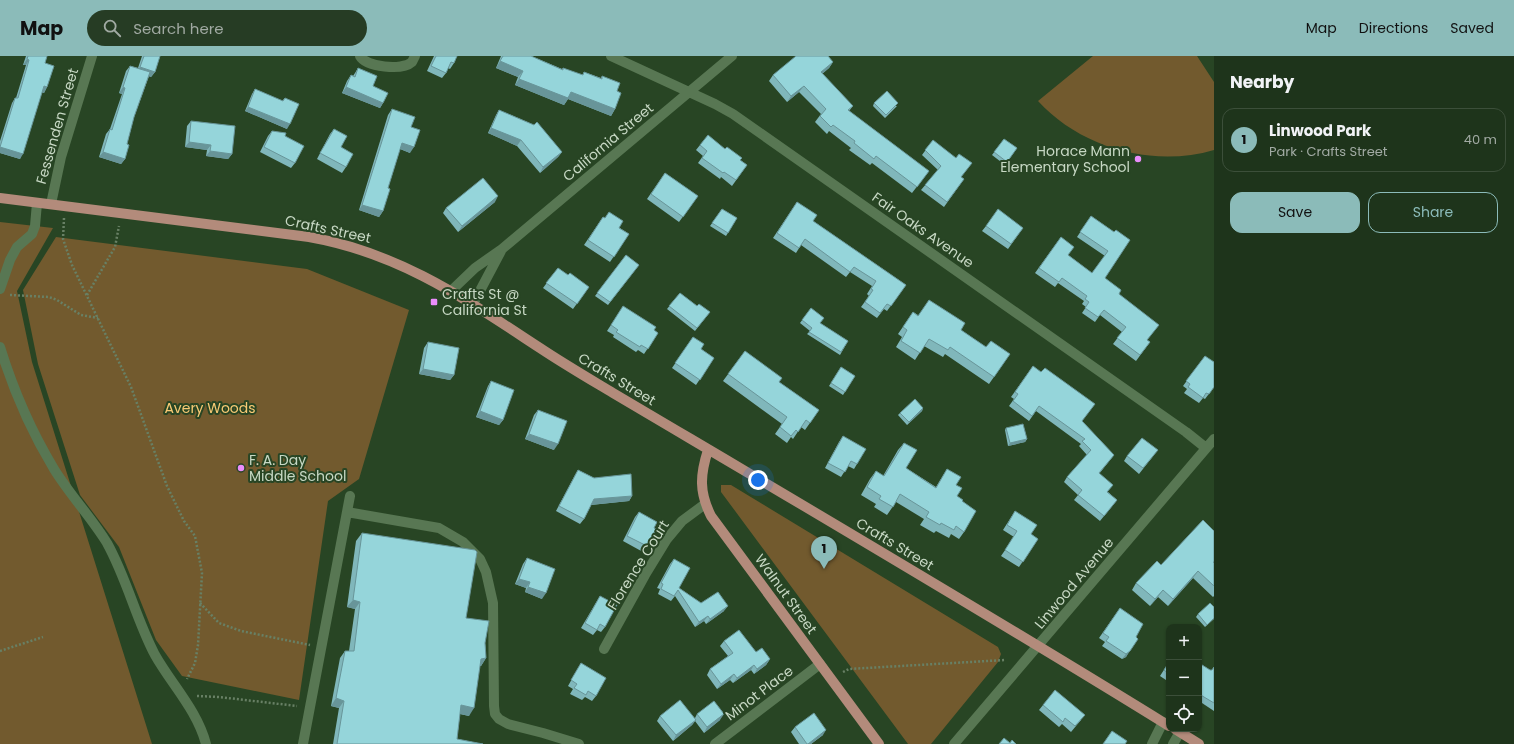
<!DOCTYPE html>
<html lang="en">
<head>
<meta charset="utf-8">
<style>
	:root { --surface:#1e341b; --page:#263c24; --text:#f1f3f6; --muted:#a1aaa3; --line:#3c4f3a; --accent:#8bbbb9 }
	body { margin:0; font-family:Poppins,sans-serif; background:var(--page); color:var(--text) }
	.controls { position:absolute; right:12px; bottom:12px; display:grid; overflow:hidden; border-radius:8px; box-shadow:0 1px 3px #0004 }
	.controls button { width:36px; height:36px; display:grid; place-items:center; padding:0; border:0; border-bottom:1px solid var(--line); background:var(--surface); color:var(--text); font:20px sans-serif }
	.you { position:absolute; left:758px; top:424px; width:14px; height:14px; margin:-10px; border:3px solid #fff; border-radius:50%; background:#1a73e8; box-shadow:0 0 0 6px #1a73e833 }
	.badge { display:grid; place-items:center; width:26px; height:26px; border-radius:50%; background:var(--accent); color:#111; font-size:13px; font-weight:700 }
	.pin { position:absolute; translate:-50% -33px; filter:drop-shadow(0 1px 2px #0008) }
	.pin::after { content:''; position:absolute; top:21px; width:14px; height:12px; background:inherit; clip-path:polygon(0 0,100% 0,50% 100%) }
	.list { margin:0; padding:0; list-style:none }
	h2 { display:flex; justify-content:space-between; align-items:center; height:52px; margin:0; padding:0 16px; font-size:17px }
	h2 small { font-size:13px; font-weight:400; color:var(--muted) }
	.list li { display:grid; grid-template-columns:26px 1fr auto; gap:12px; align-items:center; box-sizing:border-box; height:64px; margin:0 8px 8px; padding:0 8px; border:1px solid var(--line); border-radius:12px }
	.list b { display:block; font-size:15px; white-space:nowrap }
	.list p { margin:0; font-size:13px; white-space:nowrap; color:var(--muted) }
	.list em { font-size:13px; font-style:normal; color:var(--muted) }
	.actions { display:flex; gap:8px; padding:12px 16px }
	.actions a { flex:1; padding:9px 0; border:1px solid var(--accent); border-radius:12px; text-align:center; font-size:14px; color:var(--accent) }
	.actions .main { background:var(--accent); color:#111 }
	.icon { flex:none; width:22px; height:22px; fill:none; stroke:currentColor; stroke-width:2; stroke-linecap:round; stroke-linejoin:round }
	.map { position:relative; flex:none; width:1214px; height:688px; overflow:hidden }
	header { display:flex; align-items:center; gap:24px; box-sizing:border-box; height:56px; padding:0 20px; background:var(--accent); color:#111 }
	header strong { font-size:19px }
	nav { display:flex; gap:22px; margin-inline-start:auto; font-size:14px }
	.search { width:280px; height:36px; background:var(--page); display:flex; align-items:center; gap:10px; box-sizing:border-box; padding:0 14px; border-radius:22px; color:var(--muted); font-size:15px }
	main { display:flex }
	aside { flex:1; background:var(--surface) }
	.map>svg:first-child { display:block }
	.green { fill:#725a2e }
	.lines { fill:none; stroke-linecap:round; stroke-linejoin:round }
	.path { stroke:#688065; stroke-width:2.5; stroke-dasharray:2 2; stroke-linecap:butt }
	.minor { stroke:#587753; stroke-width:10 }
	.major { stroke:#b38b7b; stroke-width:10 }
	.wall { fill:#80b7bb }
	.shaded-wall { fill:#689599 }
	.building { fill:#95d5da; stroke:#689599 }
	.poi-dot { fill:#eb8dfc; stroke:#284524; stroke-width:1.5 }
	.labels { text-anchor:middle; dominant-baseline:central; stroke-width:4; stroke-linejoin:round; paint-order:stroke }
	.street-label { font-size:14px; fill:#c7d8c4; stroke:#284524 }
	.poi-label { font-size:14px; fill:#c7d8c4; stroke:#284524; text-anchor:start }
	.park-label { font-size:14px; fill:#f8ca75; stroke:#284524 }
</style>
</head>
<body>
<header>
<strong>Map</strong>
<div class="search"><svg class="icon" aria-label="search" viewBox="0 0 24 24"><circle cx="10" cy="10" r="6"/><path d="M15 15l6 6"/></svg>Search here</div>
<nav><a>Map</a><a>Directions</a><a>Saved</a></nav>
</header>
<main>
<div class="map">
<svg width="1214" height="688" viewBox="0 0 1214 688">
	<rect width="100%" height="100%" fill="#284524"/>
	<path class="green" d="M1093,0H1197L1214,26V94C1153,112 1081,92 1038,45Z
		M0,166L53,172L17,235L32,306L152,688H0Z
		M56,181L307,213L409,254L359,423L328,445L299,644L182,620L156,584L119,491L80,439L38,308L23,234Z
		M721,429H731L998,591L1001,598L998,606L931,688H908L724,440L721,436Z"/>
	<g class="lines">
		<path class="path" d="M64,162L63,183L72,209L131,331L167,430L184,465L195,480L202,517L198,589L195,607L187,623
			M10,239L49,241L57,244L81,259L98,262
			M87,239L115,191L119,170
			M200,547L219,567L241,575L310,589
			M0,595L43,581
			M843,616L849,613L1005,604
			M197,640L219,641L297,650"/>
		<path class="minor" d="M360,0C366,11 402,15 412,6C413,4 414,2 415,0
			M611,0L715,48L733,58L1186,376L1206,392
			M51,148L61,101L92,0
			M0,233L10,204L17,191L32,178L35,170L37,147
			M452,234L475,212L502,193L732,0
			M473,248L501,195
			M0,291C13,333 31,375 54,413C70,439 91,461 107,487C127,523 136,563 155,599C172,629 197,654 206,688
			M347,456L439,472L463,486L480,503L486,516L493,547L494,650L495,658L499,663L508,668L543,677L579,688
			M604,593L645,519L667,483L682,465L705,448
			M303,688L350,440
			M715,688L820,608
			M954,688L1214,383
			M1152,688L1163,666
			M1173,688L1180,676"/>
		<path class="major" d="M0,142L309,181C400,197 465,243 540,292C564,308 588,322 613,337C799,447 985,556 1169,670
			M708,394C700,419 699,436 711,460L879,688
			M1175,673L1199,688"/>
	</g>
	<path class="wall" d="M26,0H47L45,7L47,31L44,37L42,36L20,103L0,97V85L12,47L15,42H16L26,9H23Z
		M142,0H160L155,16L151,21L149,20L134,61L127,88L125,103L121,108L99,101L106,78L110,73L122,38L119,37L126,15L130,10L138,12Z
		M434,0H457L454,7L450,13L448,12L446,17L442,22L427,15Z
		M501,0H531L562,13L563,12L582,19L584,16L601,22L602,20L617,35L615,53L611,60L568,43L564,49L515,29L518,21L496,12Z
		M833,6L829,12L822,18L853,50L849,55L929,115L912,137L872,107L870,109L849,94L851,92L829,75L827,78L815,66L821,58L799,36L787,46L769,25L773,19Z
		M358,12L373,30L383,47L380,52L342,37L347,25L351,19L353,20L355,17Z
		M255,33L282,45L285,42L287,73L245,55L252,38Z
		M874,47L897,50L885,62L873,50Z
		M392,53L411,71L410,97L400,93L388,132L383,155L379,161L359,154L388,59Z
		M499,54L534,69L562,96L558,101L540,117L517,90L488,77L496,59Z
		M191,65L232,98L228,103L206,100L207,94L185,91L187,70Z
		M334,73L341,91L346,111L342,117L317,103L330,78Z
		M272,75L285,80L295,107L291,112L260,96L268,80Z
		M1004,83L1017,92L1005,109L992,99Z
		M933,84L961,121L964,123L944,151L921,134L938,114L922,99Z
		M700,89L740,104L747,109L732,130L721,121L720,123L698,107L703,100L696,94Z
		M665,117L698,140L679,166L647,143Z
		M495,146L458,176L443,157L446,152Z
		M797,146L813,165L906,229L887,255L884,253L877,262L861,251L869,240L867,238L872,230L850,216L846,221L801,189L796,197L773,182Z
		M722,153L737,162L726,180L710,170Z
		M1091,160L1114,176L1105,222L1119,238L1147,284L1150,286L1136,305L1113,288L1122,276L1100,259L1095,266L1082,257L1086,251L1082,248L1084,245L1058,227L1055,231L1035,217L1061,181L1068,199L1092,217L1105,200L1077,181Z
		M603,161L629,178L610,206L584,189Z
		M986,170L1023,172L1008,193L982,175Z
		M626,199L639,209L608,249L595,240Z
		M558,212L568,219L589,231L573,253L543,232Z
		M680,237L697,250L710,256L695,275L667,253Z
		M811,252L820,267L848,285L840,299L807,278L810,275L800,267Z
		M620,255L658,277L644,298L638,294L636,296L613,281L614,279L607,275Z
		M913,256L918,259L961,274L986,291L1010,298L989,328L945,298L943,301L924,290L915,304L896,291L902,281L898,278Z
		M693,281L701,293L714,302L696,329L672,312Z
		M428,286L454,319L450,324L419,318L424,292Z
		M745,295L779,326L819,354L805,374L801,371L793,383L791,381L787,387L775,378L782,368L723,325Z
		M1205,300L1214,331L1205,343L1203,342L1199,347L1184,337L1187,333L1183,330Z
		M1033,310L1082,365L1114,399L1099,418L1108,436L1117,444L1100,465L1074,444L1078,439L1064,426L1067,421L1087,399L1079,390L1081,388L1036,355L1029,365L1009,350L1014,343L1011,341Z
		M841,311L855,320L843,339L829,330Z
		M491,325L503,364L499,369L476,361L488,330Z
		M923,352L922,355L907,369L898,359L900,357Z
		M538,354L554,394L525,383L534,359Z
		M1006,372L1027,383L1025,386L1008,390L1005,374Z
		M843,380L857,408L854,413L848,410L841,421L825,412L839,386Z
		M904,387L906,412L936,431L947,413L956,429L957,440L962,445L964,476L959,483L951,478L949,482L936,475L934,477L920,469L924,463L896,446L887,459L874,451L876,448L861,439L870,423L876,415L883,420L898,394Z
		M1154,399L1139,418L1124,405L1127,400Z
		M578,414L594,422L632,440L629,445L591,449L584,463L580,468L556,455L575,419Z
		M1015,455L1031,478L1038,483L1019,511L1001,500L1014,481L1003,474Z
		M639,456L654,472L647,490L643,496L623,485L635,461Z
		M1214,475V540L1213,541L1193,522L1168,550L1158,541L1150,550L1132,534L1136,527L1161,509Z
		M362,477L466,562L485,587L486,602L481,610H480L469,660L460,658L457,683L483,688H333L339,652L331,650L340,602L345,595H349L355,553L347,551L356,485Z
		M527,502L542,543L525,536L526,532L515,528L523,508Z
		M674,503L679,532L701,547L724,555L706,568L704,565L695,571L675,540L671,545L658,538L660,533L657,532L670,508Z
		M600,540L605,571L601,576L597,574L593,579L581,572Z
		M1214,551V563L1205,571L1196,561L1198,558Z
		M1120,552L1136,581L1126,601L1122,603L1102,590L1105,586L1099,582Z
		M724,585L756,596L770,603L766,609L754,618L751,614L733,627L730,624L717,633L707,619L710,613L728,600L720,590Z
		M1169,606V626L1160,620Z
		M581,607L596,640L592,645L585,641L582,644L570,638L573,633L568,630Z
		M1199,607L1210,614H1212L1214,611V655L1199,645Z
		M1043,649L1081,664L1071,676L1062,668L1059,671L1039,654Z
		M697,658L720,664L704,677L695,665L692,669L673,685L657,665L660,660L695,662Z
		M795,671L823,679L811,688H799L791,676Z"/>
	<path class="shaded-wall" d="M27,3L29,4L26,9H23Z
		M500,5L523,15L518,21L496,12Z
		M833,6L829,12L816,23L821,16Z
		M140,11L155,16L151,21L136,16Z
		M519,23L571,36L615,53L611,60L568,43L564,49L515,29Z
		M44,30L47,31L44,37L40,36Z
		M804,30L799,36L787,46L791,40Z
		M123,31L125,32L122,38L119,37Z
		M346,31L383,47L380,52L342,37Z
		M248,51L290,68L287,73L245,55Z
		M491,72L521,84L517,90L488,77Z
		M189,86L211,89L207,94L185,91Z
		M402,87L414,91L410,97L398,92Z
		M0,91L23,98L20,103L0,97Z
		M210,95L232,98L228,103L206,100Z
		M103,96L125,103L121,108L99,101Z
		M562,96L558,101L540,117L543,111Z
		M498,140L495,146L458,176L462,170Z
		M362,149L383,155L379,161L359,154Z
		M423,313L454,319L450,324L419,318Z
		M923,352L922,355L907,369L909,366Z
		M480,355L503,364L499,369L476,361Z
		M529,378L558,388L554,394L525,383Z
		M1027,383L1025,386L1008,390L1010,387Z
		M632,440L629,445L590,449L594,443Z
		M1198,515L1193,522L1168,550L1173,543Z
		M519,523L530,526L526,532L515,528Z
		M528,531L546,537L542,543L525,536Z
		M1163,534L1158,541L1150,550L1155,543Z
		M353,544L360,546L355,553L347,551Z
		M728,550L724,555L706,568L710,563Z
		M708,560L704,565L695,571L699,566Z
		M1130,595L1126,601L1122,603L1126,598Z
		M486,602L481,610H476L481,603Z
		M770,603L766,609L754,618L757,613Z
		M754,609L751,614L733,627L737,622Z
		M734,618L730,624L717,633L721,628Z
		M336,642L344,645L339,652L331,650Z
		M461,649L474,652L469,660L456,657Z
		M724,658L720,664L704,677L707,671Z
		M696,664L692,669L673,685L676,679Z
		M826,674L823,679L811,688H808Z"/>
	<path class="building" d="M28,0H47L45,7L54,10L47,31L44,30L23,98L0,91L15,42H18L29,4L27,3Z
		M144,0H160L155,16L140,11Z
		M436,0H457L454,7L451,6L446,17L431,10Z
		M503,0H531L563,14V12L583,19L584,16L602,23V20L620,27L617,35L621,37L615,53L571,36L568,42L519,23L523,15L500,5Z
		M796,0H828L833,6L821,16L853,50L848,54L929,115L917,131L876,100L874,103L854,87L855,85L833,69L831,71L820,60L826,53L804,30L791,40L773,19Z
		M130,10L150,16L134,61L127,88L129,89L125,103L103,96L110,73L112,74L125,32L123,31Z
		M358,12L377,20L373,30L388,37L383,47L346,31L351,19L355,21Z
		M255,33L283,45L285,42L299,48L290,68L248,51Z
		M887,35L898,47L886,59L874,47Z
		M392,53L415,61L411,71L420,74L414,91L402,87L388,132L390,133L383,155L362,149Z
		M499,54L534,69L537,66L562,96L543,111L521,84L491,72Z
		M191,65L235,70L232,98L210,95L211,89L189,86Z
		M334,73L347,80L341,91L353,98L346,111L320,97Z
		M272,75L286,77L285,80L304,90L295,107L264,91Z
		M708,79L725,93L727,91L742,102L740,104L747,109L736,124L724,116L723,117L702,102L707,95L700,89Z
		M1004,83L1017,92L1007,106L994,96Z
		M933,84L956,102L959,98L972,107L961,121L964,123L947,146L925,129L941,110L925,94Z
		M665,117L698,140L683,161L651,138Z
		M483,122L498,140L462,170L446,152Z
		M797,146L817,159L813,165L906,229L891,250L887,248L880,257L865,246L873,234L871,233L876,225L854,211L850,216L805,183L799,192L777,177Z
		M722,153L737,162L728,177L712,167Z
		M998,153L1023,172L1011,188L986,170Z
		M609,156L623,165L619,172L629,178L614,201L588,184L603,161L605,162Z
		M1091,160L1114,176L1116,174L1130,184L1105,222L1121,234L1119,238L1159,269L1147,284L1150,286L1140,299L1117,282L1126,271L1104,254L1098,261L1085,252L1089,246L1085,243L1087,240L1062,222L1059,226L1039,212L1061,181L1074,191L1068,199L1092,217L1108,195L1080,176Z
		M626,199L639,209L610,246L597,237Z
		M558,212L568,219L570,217L589,231L577,248L546,227Z
		M680,237L697,250L699,248L710,256L697,272L669,250Z
		M929,244L965,267L961,274L986,291L991,285L1010,298L994,321L950,291L948,294L929,283L920,297L901,285L907,274L903,271L913,256L918,260Z
		M623,250L656,271L654,274L658,277L648,293L641,289L640,291L616,276L618,274L611,269Z
		M811,252L824,262L820,267L848,285L841,296L809,276L812,272L802,264Z
		M693,281L704,288L701,293L714,302L700,324L675,307Z
		M428,286L459,292L454,319L423,313Z
		M745,295L782,322L779,326L819,354L810,367L806,364L798,376L796,374L791,380L780,371L787,361L728,318Z
		M1205,300L1214,306V331L1209,338L1206,337L1203,342L1188,331L1190,328L1186,325Z
		M1033,310L1041,316L1045,312L1095,348L1082,365L1114,399L1099,417L1113,429L1107,436L1117,444L1104,460L1078,439L1082,434L1067,421L1091,394L1082,385L1085,383L1039,350L1032,360L1013,345L1018,338L1015,336Z
		M841,311L855,320L845,336L831,327Z
		M491,325L514,334L503,364L480,355Z
		M915,343L923,352L909,366L900,357Z
		M538,354L567,365L558,388L529,378Z
		M1023,368L1027,383L1010,387L1006,372Z
		M843,380L866,393L857,408L851,405L845,416L828,407Z
		M1142,382L1158,394L1143,412L1127,400Z
		M904,387L917,394L906,412L936,432L947,413L961,421L956,429L962,432L957,440L963,444L962,445L976,455L964,476L956,470L954,474L941,467L940,469L926,461L929,456L900,438L893,451L879,443L881,440L867,431L876,415L884,420Z
		M578,414L594,422L631,418L632,440L594,443L584,463L559,450Z
		M1015,455L1037,469L1031,478L1038,483L1023,506L1005,494L1017,475L1007,469Z
		M639,456L657,466L654,472L656,473L647,490L627,480Z
		M1203,464L1214,475V506H1213L1214,507V530L1198,515L1173,543L1163,534L1155,543L1136,527L1157,505L1161,509Z
		M362,477L475,494L477,496L466,562L489,565L485,587L486,602L481,603L474,652L461,649L457,683L483,688H337L344,645L336,642L345,595H354L360,546L353,544Z
		M527,502L555,513L546,537L528,531L530,526L519,523Z
		M674,503L690,512L679,532L701,547L718,536L728,550L710,563L708,560L699,566L678,534L674,540L661,533L663,528L661,527Z
		M600,540L617,549L605,571L600,568L597,574L585,567Z
		M1210,547L1214,551V562L1207,569L1198,558Z
		M1120,552L1143,568L1136,581L1138,583L1130,595L1126,598L1106,585L1109,581L1103,577Z
		M739,574L756,596L762,592L770,603L757,613L754,609L737,622L734,618L721,628L710,613L733,597L724,585Z
		M1169,606V618L1164,614Z
		M581,607L606,622L596,640L588,635L586,639L574,632L577,628L571,624Z
		M1199,607L1210,614H1212L1214,611V647L1199,638Z
		M1055,634L1085,659L1075,670L1065,662L1063,666L1043,649Z
		M680,644L696,664L676,679L660,660Z
		M714,645L724,658L707,671L697,658Z
		M814,657L826,674L808,688H807L795,671Z
		M1112,675L1127,685L1125,688H1103Z
		M1004,682L1010,687L1012,684L1016,688H999Z"/>
	<g class="poi-dot">
		<circle cx="1138" cy="103" r="4"/>
		<rect x="430" y="242" width="8" height="8" rx="2"/>
		<circle cx="241" cy="412" r="4"/>
	</g>
	<g class="labels">
		<g class="street-label">
			<text transform="translate(57 70) rotate(-74)">Fessenden Street</text>
			<text transform="translate(608 86) rotate(-40)">California Street</text>
			<text transform="translate(328 173) rotate(12)">Crafts Street</text>
			<text transform="translate(923 174) rotate(35)">Fair Oaks Avenue</text>
			<text transform="translate(617 323) rotate(31)">Crafts Street</text>
			<text transform="translate(895 488) rotate(31)">Crafts Street</text>
			<text transform="translate(638 509) rotate(-58)">Florence Court</text>
			<text transform="translate(1074 527) rotate(-50)">Linwood Avenue</text>
			<text transform="translate(786 538) rotate(54)">Walnut Street</text>
			<text transform="translate(759 637) rotate(-37)">Minot Place</text>
		</g>
		<g class="poi-label">
			<text x="1130" y="95" text-anchor="end">Horace Mann<tspan x="1130" dy="16">Elementary School</tspan></text>
			<text x="442" y="238">Crafts St @<tspan x="442" dy="16">California St</tspan></text>
			<text x="249" y="404">F. A. Day<tspan x="249" dy="16">Middle School</tspan></text>
		</g>
		<g class="park-label">
			<text x="210" y="352">Avery Woods</text>
		</g>
	</g>
</svg>
<div class="controls">
<button>+</button>
<button>−</button>
<button><svg class="icon" aria-label="locate" viewBox="0 0 24 24"><circle cx="12" cy="12" r="6"/><path d="M12 2v4M12 18v4M2 12h4M18 12h4"/></svg></button>
</div>
<div class="you"></div>
<div class="pin badge" style="left:824px;top:513px">1</div>
</div>
<aside>
<h2>Nearby<small></small></h2>
<ul class="list">
<li><span class="badge">1</span><div><b>Linwood Park</b><p>Park · Crafts Street</p></div><em>40 m</em></li>
</ul>
<div class="actions"><a class="main">Save</a><a>Share</a></div>
</aside>
</main>
</body>
</html>
